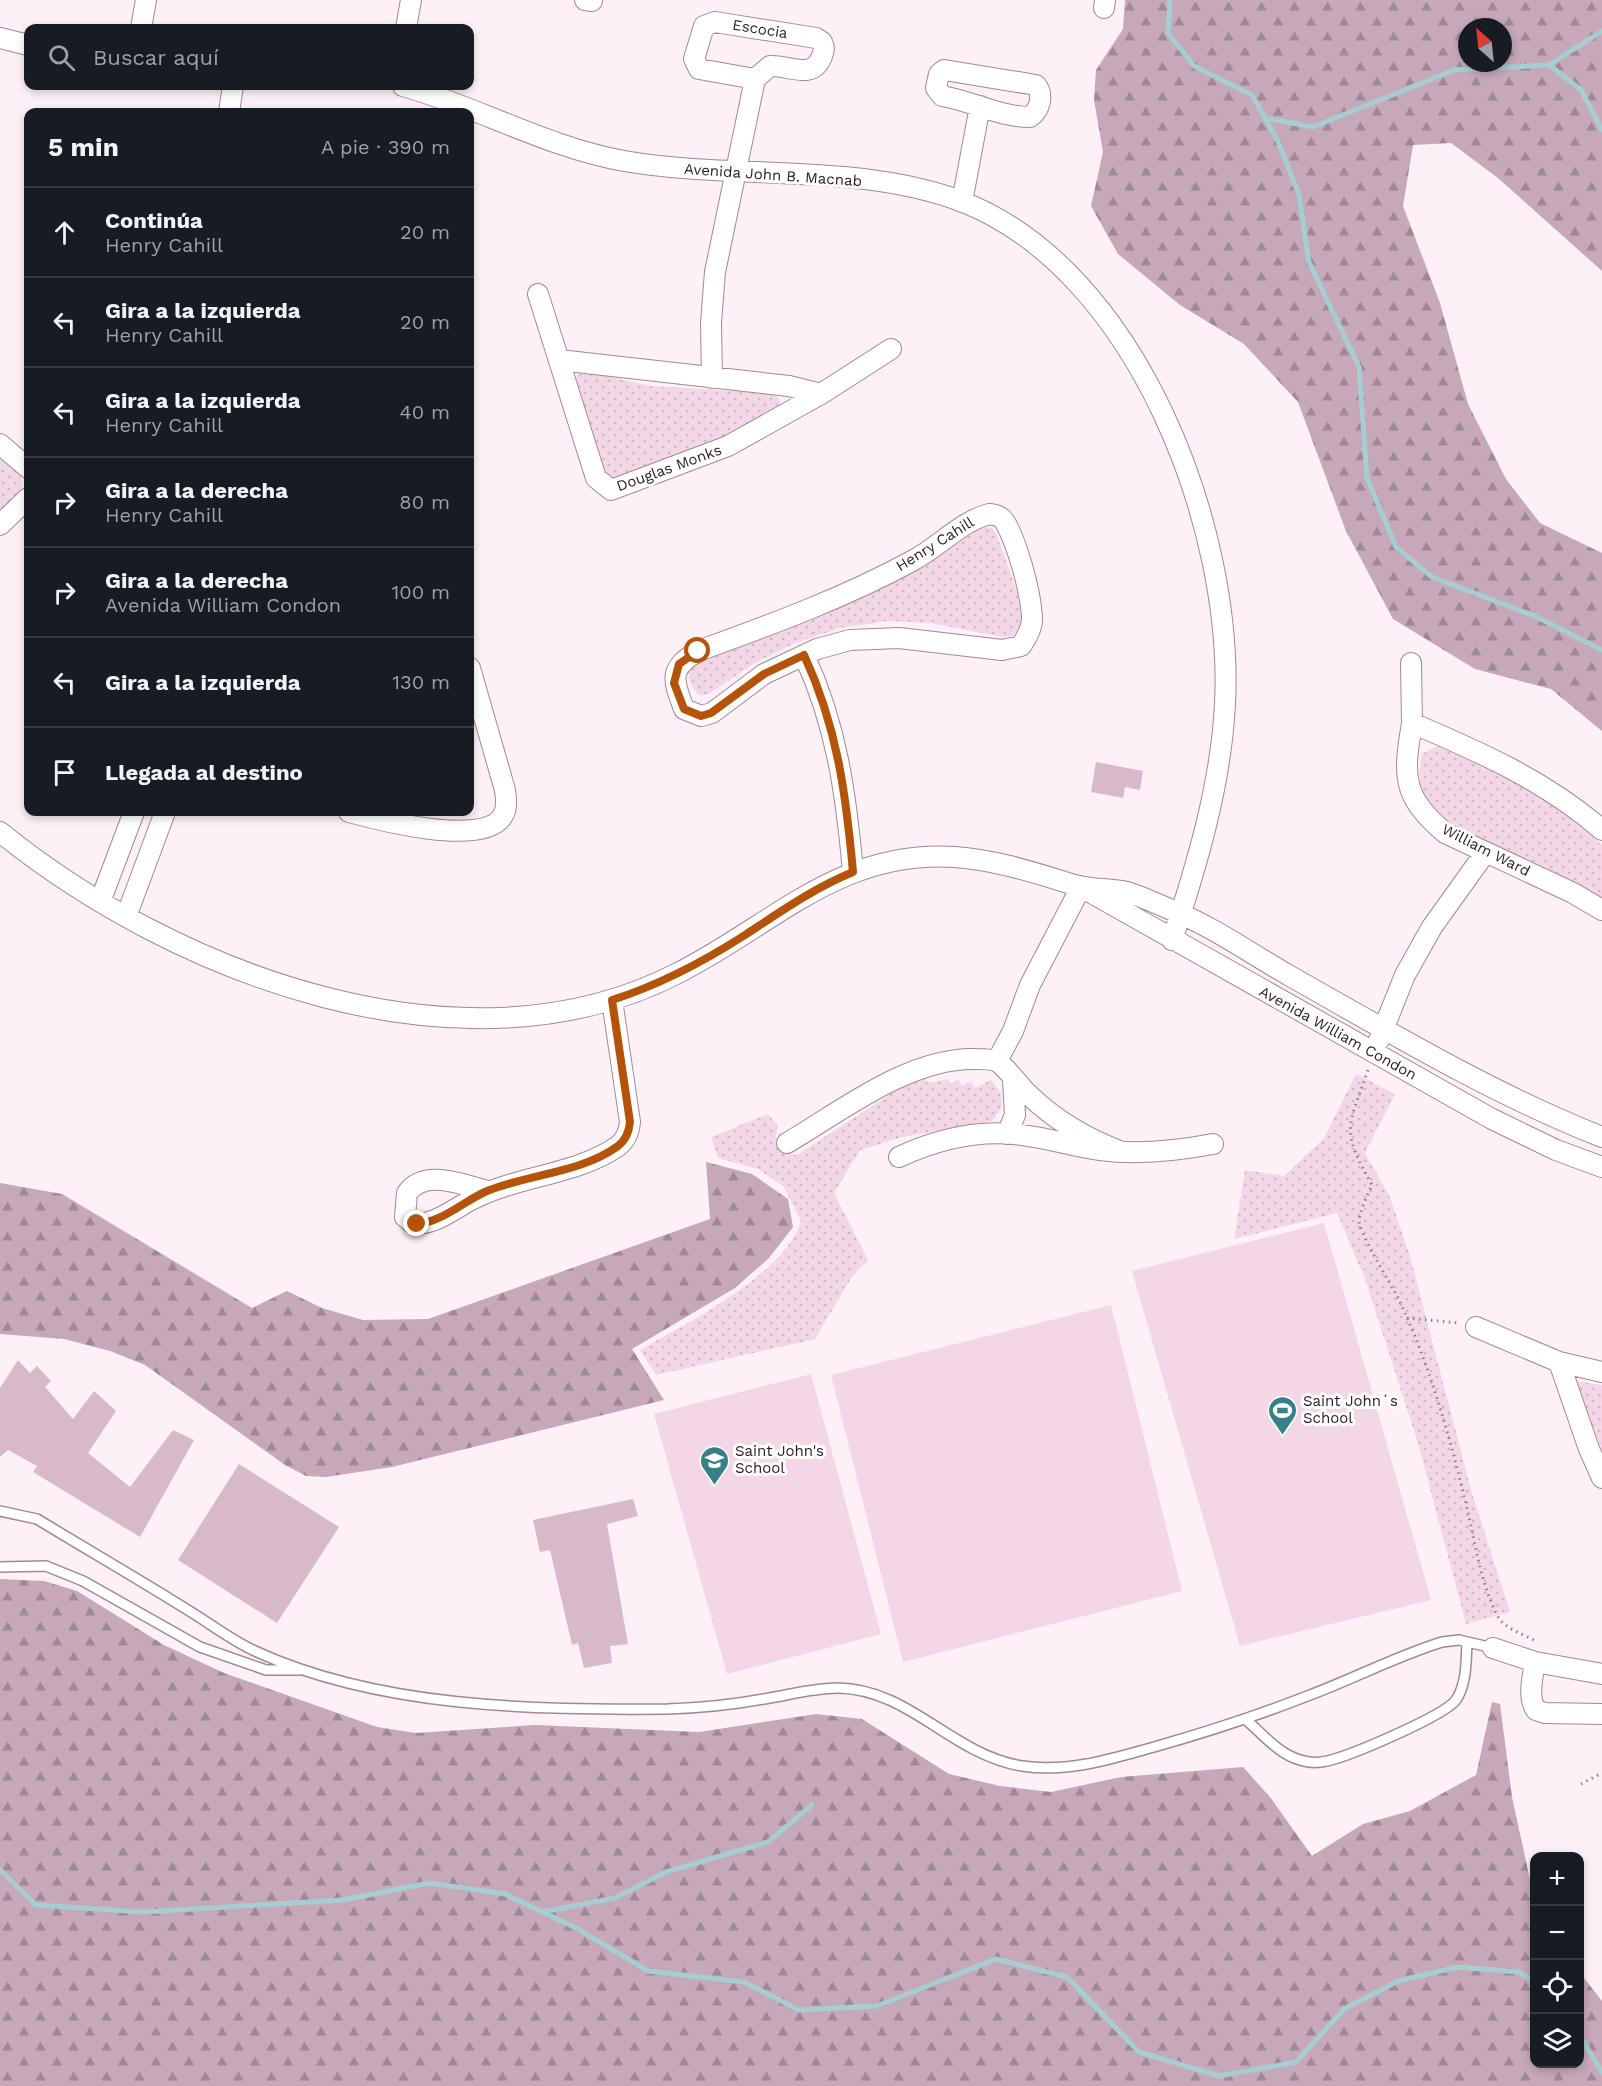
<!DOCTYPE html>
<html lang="es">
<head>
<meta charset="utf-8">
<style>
	:root { --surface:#171b24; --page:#20242c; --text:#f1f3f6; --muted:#9ea1a6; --line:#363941 }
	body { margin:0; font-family:"Work Sans",sans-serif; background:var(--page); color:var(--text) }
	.controls { position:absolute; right:18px; bottom:18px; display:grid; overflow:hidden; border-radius:12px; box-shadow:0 3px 9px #0003 }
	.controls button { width:54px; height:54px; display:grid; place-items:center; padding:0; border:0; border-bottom:2px solid var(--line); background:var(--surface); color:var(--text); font:30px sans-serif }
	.compass { position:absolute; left:1458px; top:18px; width:54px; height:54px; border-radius:50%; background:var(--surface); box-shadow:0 3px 9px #0003; rotate:333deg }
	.stop { position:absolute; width:18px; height:18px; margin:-14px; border:4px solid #b45309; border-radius:50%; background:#fff }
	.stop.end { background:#b45309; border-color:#fff; box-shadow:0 2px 6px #0008 }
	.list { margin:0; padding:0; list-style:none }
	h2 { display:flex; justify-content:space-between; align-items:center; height:78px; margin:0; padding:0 24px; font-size:26px }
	h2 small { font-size:20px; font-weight:400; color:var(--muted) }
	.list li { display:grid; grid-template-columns:39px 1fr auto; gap:18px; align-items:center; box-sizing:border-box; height:90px; padding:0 24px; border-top:2px solid var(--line) }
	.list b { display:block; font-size:22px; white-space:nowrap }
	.list p { margin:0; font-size:20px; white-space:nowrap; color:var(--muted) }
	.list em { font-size:20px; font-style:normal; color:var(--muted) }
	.icon { flex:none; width:33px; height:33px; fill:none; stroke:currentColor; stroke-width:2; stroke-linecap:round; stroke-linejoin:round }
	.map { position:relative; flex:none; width:1602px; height:2086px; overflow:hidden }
	.search { position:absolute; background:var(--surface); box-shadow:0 3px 9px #0003; left:24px; top:24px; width:450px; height:66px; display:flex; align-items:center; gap:15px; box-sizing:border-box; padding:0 21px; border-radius:12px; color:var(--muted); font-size:22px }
	.panel { position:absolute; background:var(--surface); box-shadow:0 3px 9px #0003; left:24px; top:108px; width:450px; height:708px; border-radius:12px }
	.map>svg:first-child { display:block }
	.forest { fill:url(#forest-firs); fill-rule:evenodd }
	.park { fill:url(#park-dots) }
	.garden { fill:#f3d7e6 }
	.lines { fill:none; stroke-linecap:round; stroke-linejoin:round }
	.stream { stroke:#a6ced2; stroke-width:5 }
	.building { fill:#d8b9ca }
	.service-casing { stroke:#a48797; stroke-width:12 }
	.minor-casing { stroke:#a48797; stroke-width:22 }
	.path { stroke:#8e8288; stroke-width:3; stroke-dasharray:1.5 4.5; stroke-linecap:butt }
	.service { stroke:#fff; stroke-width:9 }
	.minor { stroke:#fff; stroke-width:20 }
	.route { stroke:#b45309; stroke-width:8 }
	.labels { text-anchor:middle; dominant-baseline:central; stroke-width:6; stroke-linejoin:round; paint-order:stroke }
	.street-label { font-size:15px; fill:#261b21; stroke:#fff }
	.poi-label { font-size:15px; fill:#261b21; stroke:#fff; text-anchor:start }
</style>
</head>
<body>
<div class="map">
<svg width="1602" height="2086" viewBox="0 0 1602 2086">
	<defs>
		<pattern id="forest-firs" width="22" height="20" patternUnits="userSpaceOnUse" patternTransform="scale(1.5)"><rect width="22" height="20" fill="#c6a8b9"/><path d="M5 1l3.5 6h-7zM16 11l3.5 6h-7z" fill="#a18896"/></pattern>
		<pattern id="park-dots" width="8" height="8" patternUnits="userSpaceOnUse" patternTransform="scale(1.5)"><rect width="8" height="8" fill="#f3d7e6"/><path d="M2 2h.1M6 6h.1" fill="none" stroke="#d0b8c5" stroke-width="1.8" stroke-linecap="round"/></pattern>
	</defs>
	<rect width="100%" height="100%" fill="#fdf0f7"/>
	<path class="forest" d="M1125,0H1602V271L1498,178L1451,143L1413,145L1403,206L1440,303L1468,404L1506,479L1540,523L1602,553V731L1551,689L1475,669L1393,619L1346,531L1298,402L1244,344L1180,305L1118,254L1091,206L1103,152L1094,100L1096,70L1123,29ZM1467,27H1503V63H1467Z
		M706,1162L752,1174L788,1199L793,1227L769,1258L735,1288L632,1349L664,1400L392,1467L326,1477L306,1476L285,1465L145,1365L110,1351L64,1339L0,1334V1183L62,1194L252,1308L287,1291L322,1308L363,1320L428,1319L710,1219Z
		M0,1579L44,1581L77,1591L164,1645L224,1673L377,1727L416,1733L535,1725L699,1732L816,1714L862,1719L949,1774L1000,1786L1051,1792L1121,1777L1243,1767L1270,1797L1312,1856L1363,1824L1410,1811L1476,1775L1492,1702L1500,1704L1512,1797L1534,1898V2064H1580V1973L1602,2001V2086H0Z"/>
	<path class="park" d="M583,371L651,386L773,393L780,400V406L729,438L619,480L603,478L575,378Z
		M0,457C16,469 31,479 14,498C9,503 6,508 0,511Z
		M982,526L992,528L996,533L1018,594L1022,624L1013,636L1003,637L930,623L887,621L840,628L795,643L753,664L709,694L699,695C691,688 687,677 690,667L705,658L781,632L850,603L920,568Z
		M1438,746L1545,797L1602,845V903C1558,881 1447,837 1424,795C1418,783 1419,767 1422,754Z
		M923,1073L928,1083L948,1079L951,1084L958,1079L962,1086L971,1081L975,1088L991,1080C1005,1094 1006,1109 990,1122L907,1136L860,1150L834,1193L868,1260L851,1278L815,1339L656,1375L640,1350C686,1323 786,1274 801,1221L784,1187L758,1169L718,1158L711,1137L768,1114L778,1127C771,1143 780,1153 797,1155Z
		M1356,1074L1395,1094L1365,1153L1389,1195L1410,1256L1471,1490L1510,1612L1466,1624L1418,1443L1365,1279L1337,1213L1234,1239L1245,1170L1284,1176L1324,1138Z
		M1575,1381L1602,1385V1450Z"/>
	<path class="garden" d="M1324,1223L1431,1600L1240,1646L1132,1271Z
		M1111,1305L1182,1591L903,1662L831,1375Z
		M811,1374L881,1634L727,1674L654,1414Z"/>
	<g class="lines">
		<path class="stream" d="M1170,0L1168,33L1194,66L1252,95L1278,141L1299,195L1309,262L1359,367L1367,478L1396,547L1432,577L1535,616L1602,650
			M1549,65L1602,31
			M1265,118L1313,127L1454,70L1549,65L1581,90L1602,130
			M0,1870L36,1905L143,1912L343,1900L429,1883L505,1894L578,1929L648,1971L744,1982L799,2010L877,2006L996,1959L1067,1977L1139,2052L1219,2076L1296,2062L1344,2009L1398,1981L1457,1967L1519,1972L1534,1982
			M542,1912L615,1898L666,1872L768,1842L812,1805
			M1580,2036L1602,2072"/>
	</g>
	<path class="building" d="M1096,762L1143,771L1140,790L1125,787L1123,798L1091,792Z
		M18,1360L30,1373L37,1366L51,1381L45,1387L73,1419L94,1391L116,1411L88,1453L130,1487L173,1430L194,1440L140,1537L33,1472L37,1466L8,1450L0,1457V1388Z
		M239,1464L339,1527L277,1623L178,1560Z
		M633,1499L638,1516L607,1524L628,1644L610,1646L612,1663L584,1668L578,1643L572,1645L550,1550L540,1552L533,1520Z"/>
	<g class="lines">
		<defs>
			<path id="service" d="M0,1511L37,1519C88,1550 140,1580 191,1612C212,1625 233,1641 255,1651C379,1708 533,1710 668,1709C700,1708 732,1705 764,1699C789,1695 813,1688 838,1688C910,1689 952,1755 1022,1766C1067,1773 1111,1759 1154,1747C1207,1732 1259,1715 1310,1695C1355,1678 1397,1656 1442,1642L1459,1640L1493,1648
				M0,1567L46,1566L83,1581L200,1647L266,1670H299
				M1245,1719C1262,1733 1278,1754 1300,1760C1309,1763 1318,1763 1327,1761C1350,1756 1444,1716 1456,1700C1467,1683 1466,1661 1467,1642"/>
			<path id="minor" d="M585,0L592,1
				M1104,8L1105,0
				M141,28L146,0
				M406,28L411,0
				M0,38L28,45
				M944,70L1036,85C1044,95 1040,110 1030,117C999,117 972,101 942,96L936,88L939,74Z
				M403,86C478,107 546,147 624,161C733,180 859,162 963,202C1138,271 1234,529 1225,704C1221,784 1197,865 1172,940
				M229,112L233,86
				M962,202L980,106
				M538,294L596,478L611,490L728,446L821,394L891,349
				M559,360L789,386L821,394
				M712,378L711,323L715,272L755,79L770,66C789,65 813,81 822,56C824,50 825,48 822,42L816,38L715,22L704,26L694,59L699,69L755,79
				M0,444L28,468
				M989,514C996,515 1001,516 1005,522C1018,545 1030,590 1032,616C1033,627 1027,637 1021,646L1002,650L899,638L850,640L817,649L764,674L712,713L701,716L684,709C673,680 668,669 698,651C770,625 844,598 912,561C939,547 960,522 989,514Z
				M0,525L28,498
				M804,655C837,726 846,794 853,872
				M1411,663L1412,723
				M349,812C378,820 482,847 502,817C508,808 506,799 505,790L470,668
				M1602,830C1546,781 1480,752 1412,723C1403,777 1402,796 1445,833L1573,893L1602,910
				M0,832C174,973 463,1084 678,973C773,925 840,849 955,857C997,860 1035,873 1075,885C1092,890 1110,888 1127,892C1143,897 1160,905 1176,912C1215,928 1253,955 1290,976C1389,1032 1497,1096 1602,1137
				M1088,891L1492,1119L1556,1150L1602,1167
				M100,902L134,812
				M126,917L165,812
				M1379,1040L1405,975L1432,927L1485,853
				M997,1061L1013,1031L1030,985L1081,887
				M1007,1134L1015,1115L1013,1080
				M787,1143C843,1110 910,1057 976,1059C982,1059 993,1059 998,1062C1009,1070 1019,1086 1029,1095C1056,1121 1087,1139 1122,1152
				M899,1157C940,1138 983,1128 1028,1136C1052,1139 1075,1147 1100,1150C1138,1155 1176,1151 1213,1144
				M488,1191C463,1185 425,1168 407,1193L405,1217L412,1223C432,1227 454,1209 471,1200C516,1176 577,1175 618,1146C626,1140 629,1132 630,1122L612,1000
				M1476,1327L1559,1362L1602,1372
				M1559,1362L1589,1449L1602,1478
				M1493,1648L1535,1662L1602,1674
				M1535,1662C1533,1676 1527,1697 1536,1710L1545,1713L1602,1714"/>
		</defs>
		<use href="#service" class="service-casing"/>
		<use href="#minor" class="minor-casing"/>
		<path class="path" d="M1368,1070C1348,1128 1340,1129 1372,1185C1367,1196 1361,1208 1359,1220C1357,1229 1390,1283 1397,1296C1429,1362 1449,1434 1466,1504C1475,1540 1480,1582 1497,1615C1505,1630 1523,1633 1537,1642
			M1407,1318L1459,1323
			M1581,1784L1602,1773"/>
		<use href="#service" class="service"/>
		<use href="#minor" class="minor"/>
	</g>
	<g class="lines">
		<path class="route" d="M417,1224C442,1222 464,1201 487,1191C529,1174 581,1173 618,1146C626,1140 629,1132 630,1122L612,1000C659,985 703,962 745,935C780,912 814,888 853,872C846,794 837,726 804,655L764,674L711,713L701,716L684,709L674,683L679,664L698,651"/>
	</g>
	<defs>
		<symbol id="stadium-pin" viewBox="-11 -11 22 30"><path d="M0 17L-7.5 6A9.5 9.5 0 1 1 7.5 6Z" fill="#388087" stroke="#fff"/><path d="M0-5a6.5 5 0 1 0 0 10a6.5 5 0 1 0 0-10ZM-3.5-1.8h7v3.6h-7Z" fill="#fff"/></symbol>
		<symbol id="school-pin" viewBox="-11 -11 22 30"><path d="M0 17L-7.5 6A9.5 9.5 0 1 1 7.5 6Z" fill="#388087" stroke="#fff"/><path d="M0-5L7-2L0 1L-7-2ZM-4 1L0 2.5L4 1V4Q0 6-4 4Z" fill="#fff"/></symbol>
	</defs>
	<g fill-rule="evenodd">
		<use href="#stadium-pin" x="1266" y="1394" width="33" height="45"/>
		<use href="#school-pin" x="698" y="1444" width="33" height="45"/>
	</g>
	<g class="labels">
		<g class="street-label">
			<text transform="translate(760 29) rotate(9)">Escocia</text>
			<text transform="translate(773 175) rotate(4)">Avenida John B. Macnab</text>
			<text transform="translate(669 468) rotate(-20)">Douglas Monks</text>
			<text transform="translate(935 544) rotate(-32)">Henry Cahill</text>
			<text transform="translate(1486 850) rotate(27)">William Ward</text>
			<text transform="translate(1338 1033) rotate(29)">Avenida William Condon</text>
		</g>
		<g class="poi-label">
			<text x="1303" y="1401">Saint John´s<tspan x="1303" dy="17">School</tspan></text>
			<text x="735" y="1451">Saint John's<tspan x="735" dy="17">School</tspan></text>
		</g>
	</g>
</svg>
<div class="controls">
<button>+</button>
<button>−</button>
<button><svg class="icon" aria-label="locate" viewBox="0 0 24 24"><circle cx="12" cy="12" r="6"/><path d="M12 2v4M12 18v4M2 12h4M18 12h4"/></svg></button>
<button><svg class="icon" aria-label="layers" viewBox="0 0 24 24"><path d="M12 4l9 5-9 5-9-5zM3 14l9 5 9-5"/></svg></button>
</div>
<svg class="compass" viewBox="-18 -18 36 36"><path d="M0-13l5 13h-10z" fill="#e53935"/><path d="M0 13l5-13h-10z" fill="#9ea1a6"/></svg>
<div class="stop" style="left:698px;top:651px"></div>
<div class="stop end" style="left:417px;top:1224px"></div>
<div class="search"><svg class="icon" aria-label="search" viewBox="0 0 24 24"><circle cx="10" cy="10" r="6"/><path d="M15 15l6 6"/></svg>Buscar aquí</div>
<section class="panel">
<h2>5 min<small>A pie · 390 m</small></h2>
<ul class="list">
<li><svg class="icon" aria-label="ahead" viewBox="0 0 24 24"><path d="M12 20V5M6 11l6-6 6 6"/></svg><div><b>Continúa</b><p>Henry Cahill</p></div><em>20 m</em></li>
<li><svg class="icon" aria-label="left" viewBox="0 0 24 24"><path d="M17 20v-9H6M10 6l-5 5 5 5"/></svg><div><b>Gira a la izquierda</b><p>Henry Cahill</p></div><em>20 m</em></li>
<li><svg class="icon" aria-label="left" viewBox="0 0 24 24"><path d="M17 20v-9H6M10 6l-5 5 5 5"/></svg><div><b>Gira a la izquierda</b><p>Henry Cahill</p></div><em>40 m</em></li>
<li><svg class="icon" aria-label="right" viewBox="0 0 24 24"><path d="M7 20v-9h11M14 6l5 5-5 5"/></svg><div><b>Gira a la derecha</b><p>Henry Cahill</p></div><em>80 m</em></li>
<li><svg class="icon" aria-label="right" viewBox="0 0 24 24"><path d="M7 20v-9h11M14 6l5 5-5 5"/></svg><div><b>Gira a la derecha</b><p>Avenida William Condon</p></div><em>100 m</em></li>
<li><svg class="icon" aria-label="left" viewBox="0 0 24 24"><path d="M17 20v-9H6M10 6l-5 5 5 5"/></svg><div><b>Gira a la izquierda</b></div><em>130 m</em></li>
<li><svg class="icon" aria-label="arrive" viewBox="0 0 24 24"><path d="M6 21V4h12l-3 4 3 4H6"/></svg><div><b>Llegada al destino</b></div></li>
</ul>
</section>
</div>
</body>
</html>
